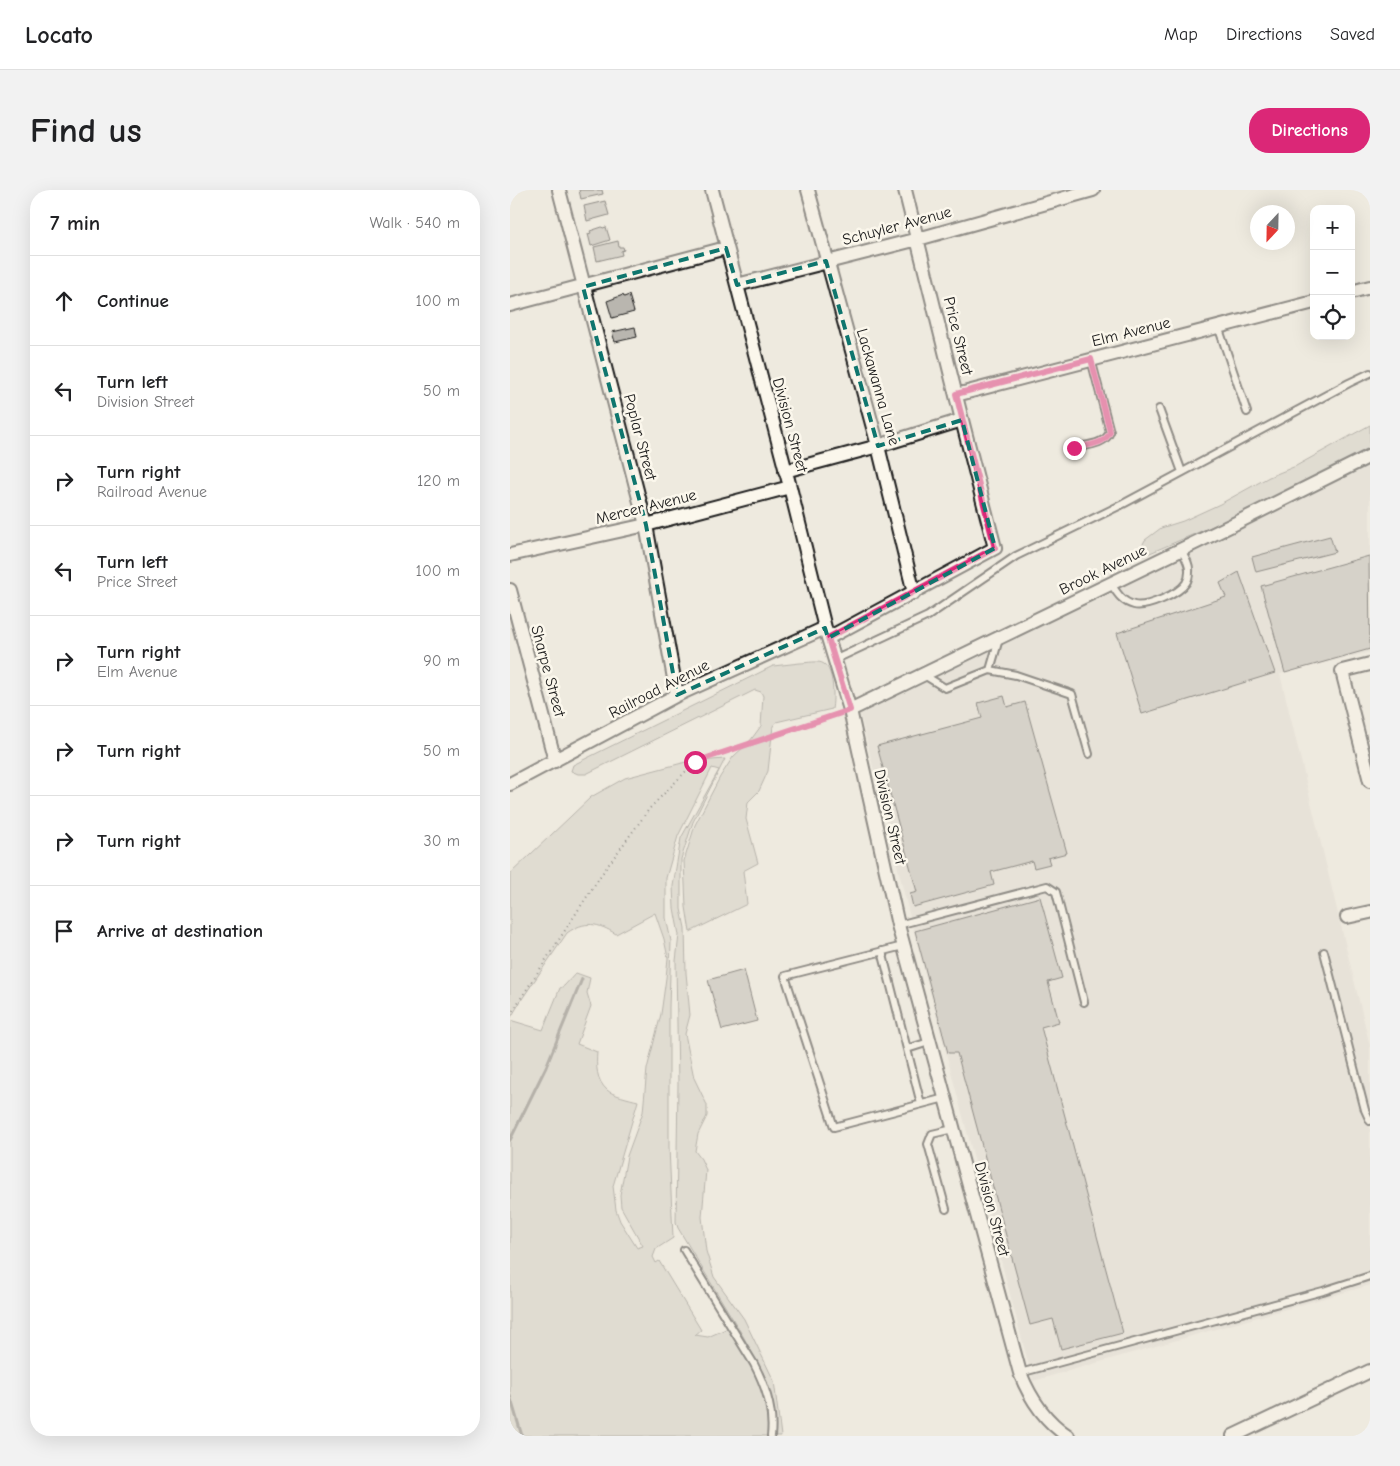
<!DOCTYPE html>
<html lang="en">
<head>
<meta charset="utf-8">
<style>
	:root { --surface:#fff; --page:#f2f2f2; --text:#202124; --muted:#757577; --line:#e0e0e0; --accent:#db2777 }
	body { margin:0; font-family:"Comic Neue",sans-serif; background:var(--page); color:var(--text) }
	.controls { position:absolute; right:15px; top:15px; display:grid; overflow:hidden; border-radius:10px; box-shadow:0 5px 20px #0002 }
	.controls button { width:45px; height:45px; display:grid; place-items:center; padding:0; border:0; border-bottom:1px solid var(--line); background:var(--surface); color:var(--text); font:25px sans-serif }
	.compass { position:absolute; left:740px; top:15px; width:45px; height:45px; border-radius:50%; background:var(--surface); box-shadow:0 5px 20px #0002; rotate:202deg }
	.stop { position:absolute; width:15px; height:15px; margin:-11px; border:4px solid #db2777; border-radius:50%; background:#fff }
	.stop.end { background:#db2777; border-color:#fff; box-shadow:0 1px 5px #0008 }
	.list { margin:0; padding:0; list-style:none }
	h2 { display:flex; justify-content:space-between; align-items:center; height:65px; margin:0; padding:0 20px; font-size:21px }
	h2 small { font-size:16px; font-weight:400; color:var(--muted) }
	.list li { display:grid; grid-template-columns:32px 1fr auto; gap:15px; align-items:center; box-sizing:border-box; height:90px; padding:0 20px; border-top:1px solid var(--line) }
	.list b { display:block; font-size:19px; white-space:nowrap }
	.list p { margin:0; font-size:16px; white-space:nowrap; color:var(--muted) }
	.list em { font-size:16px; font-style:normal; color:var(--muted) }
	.icon { flex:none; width:28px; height:28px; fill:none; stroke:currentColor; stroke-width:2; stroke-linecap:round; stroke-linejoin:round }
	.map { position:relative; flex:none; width:860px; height:1246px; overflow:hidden; border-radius:20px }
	header { display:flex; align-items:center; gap:30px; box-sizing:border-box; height:70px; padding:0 25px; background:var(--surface); border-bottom:1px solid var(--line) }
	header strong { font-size:24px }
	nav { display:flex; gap:28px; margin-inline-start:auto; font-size:18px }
	.intro { display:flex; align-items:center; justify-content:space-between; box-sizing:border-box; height:120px; padding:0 30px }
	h1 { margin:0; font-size:35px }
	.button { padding:12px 22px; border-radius:20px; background:var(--accent); color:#fff; font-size:18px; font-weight:700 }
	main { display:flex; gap:30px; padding:0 30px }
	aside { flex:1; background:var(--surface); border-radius:20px; box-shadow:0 5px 20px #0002 }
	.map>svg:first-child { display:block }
	.built { fill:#dedad1 }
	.green { fill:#ceccc2; stroke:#75746f }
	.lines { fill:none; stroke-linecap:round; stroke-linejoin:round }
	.stream { stroke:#6f6d69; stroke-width:3 }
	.building { fill:#b9b6af; stroke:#1c1c1c }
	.lane-casing { stroke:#1c1c1c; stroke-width:10 }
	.street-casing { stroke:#1c1c1c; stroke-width:16 }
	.path { stroke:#1c1c1c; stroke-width:2; stroke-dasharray:1 4; stroke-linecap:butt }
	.lane { stroke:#fbf7ec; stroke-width:6 }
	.street { stroke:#fbf7ec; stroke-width:12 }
	.route { stroke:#db2777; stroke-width:6 }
	.marked { fill:none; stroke:#0f766e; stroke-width:4; stroke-dasharray:10 6; stroke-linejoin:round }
	.labels { text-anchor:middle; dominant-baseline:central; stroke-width:5; stroke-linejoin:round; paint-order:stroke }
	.street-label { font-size:16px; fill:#1c1c1c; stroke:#fbf7ec }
</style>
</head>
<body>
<header>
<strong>Locato</strong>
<nav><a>Map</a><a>Directions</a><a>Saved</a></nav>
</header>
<div class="intro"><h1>Find us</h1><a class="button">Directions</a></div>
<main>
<aside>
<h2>7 min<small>Walk · 540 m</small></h2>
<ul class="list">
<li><svg class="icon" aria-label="ahead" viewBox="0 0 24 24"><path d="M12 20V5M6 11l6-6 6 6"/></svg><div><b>Continue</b></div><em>100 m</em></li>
<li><svg class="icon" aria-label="left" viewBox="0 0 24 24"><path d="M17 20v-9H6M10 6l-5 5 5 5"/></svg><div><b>Turn left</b><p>Division Street</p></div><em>50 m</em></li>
<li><svg class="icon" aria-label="right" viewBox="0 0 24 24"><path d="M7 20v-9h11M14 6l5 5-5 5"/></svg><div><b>Turn right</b><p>Railroad Avenue</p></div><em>120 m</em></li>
<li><svg class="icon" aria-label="left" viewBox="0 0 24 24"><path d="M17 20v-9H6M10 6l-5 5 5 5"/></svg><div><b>Turn left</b><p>Price Street</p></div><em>100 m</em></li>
<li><svg class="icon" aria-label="right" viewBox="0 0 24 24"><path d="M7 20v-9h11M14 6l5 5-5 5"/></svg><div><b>Turn right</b><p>Elm Avenue</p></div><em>90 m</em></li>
<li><svg class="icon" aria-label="right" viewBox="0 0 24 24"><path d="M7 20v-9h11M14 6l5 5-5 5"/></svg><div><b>Turn right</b></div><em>50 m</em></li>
<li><svg class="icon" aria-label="right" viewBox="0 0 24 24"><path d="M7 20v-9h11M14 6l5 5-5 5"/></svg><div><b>Turn right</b></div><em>30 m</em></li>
<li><svg class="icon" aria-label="arrive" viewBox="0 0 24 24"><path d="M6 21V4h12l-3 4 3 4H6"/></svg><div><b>Arrive at destination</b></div></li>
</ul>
</aside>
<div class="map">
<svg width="860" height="1246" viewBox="0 0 860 1246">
	<rect width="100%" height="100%" fill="#eeeadf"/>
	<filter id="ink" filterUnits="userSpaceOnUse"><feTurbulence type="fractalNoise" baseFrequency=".02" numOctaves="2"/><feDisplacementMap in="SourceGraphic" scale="10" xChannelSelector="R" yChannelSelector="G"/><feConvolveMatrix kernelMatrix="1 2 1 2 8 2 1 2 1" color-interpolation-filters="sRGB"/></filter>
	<g filter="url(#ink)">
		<path class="built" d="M860,275V462L770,484L860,856V1095L523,1191L399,723L350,524Z"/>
		<path class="green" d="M860,235V260L724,329L710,333L633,366L631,358L635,350L651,338L673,331L710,314L759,287L786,276Z
			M290,473C297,473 309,470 314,474C324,480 324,509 322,519L266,532L263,536L258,581L249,601L238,612L236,629L248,673L233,681L237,714L180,742L176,717L174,671L185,635L210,587L223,567L240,551L251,536L253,506L251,502L245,500L76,584H68L61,581L63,575L263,476Z
			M215,569L183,632L171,669V719L175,738L176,783L180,825L175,844L184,888L197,915V926L188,944L185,961L191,969L196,980L192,1027L196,1061L204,1087L234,1129L264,1191L271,1246H264L263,1226L256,1188L233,1146L168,1038L166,1032L168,894L166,771L169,745L164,718L163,696L171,648L209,580L202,578L168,646L156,688V728L161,751L159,817V957L163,1048L146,1059L143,1067L146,1073L149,1071L191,1140L185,1145L198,1147L218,1138L252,1195L260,1238L259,1246H0V830L33,840L50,798L54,796L66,783L80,788L77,803L81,816L67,854L87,862C86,876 86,890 97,900C102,905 120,909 128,911L103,996L106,1020L110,1031L127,1058L133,1056L111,1017L110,1005L117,966L133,922L137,879L151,824L156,788L158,768L154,749L145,723L106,744C88,733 75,730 57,743L12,809L0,829V684L81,607L115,588L176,572Z"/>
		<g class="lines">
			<path class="stream" d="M0,950L36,877L72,789
				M0,1206L12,1246"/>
		</g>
		<path class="building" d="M69,0H92L93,4L71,9Z
			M95,11L99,25L77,31L74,16Z
			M92,37L93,38L96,37L100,50L81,56L78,44L81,43L80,41Z
			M108,51L109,57H113L114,60L111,61L112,65L87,71L84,57Z
			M113,105L114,107L119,105L124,122L102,128L97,111Z
			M125,137L127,147L105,152L102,142Z
			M820,346L825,362L746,382L742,367Z
			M859,366L860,459L775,483L751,396Z
			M729,382L765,483L632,524L607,443L716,407L710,393Z
			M494,506L497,517L515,512L557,663L538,668L540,674L524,678L522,671L481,682L484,695L403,717L400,704L407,702L367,556L472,528L468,513Z
			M530,707L552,788L538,792L549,832L531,837L613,1143L551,1159L543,1129L520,1135L447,863H438L405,741Z
			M234,780L247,831L212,840L198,790Z"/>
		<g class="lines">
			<defs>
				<path id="lane" d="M708,136L737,222
					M649,219L672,282
					M564,258C575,255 595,255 600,242L581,169
					M601,394C607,403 612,412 624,415C636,418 669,404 676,393C678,390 679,385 679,382C680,374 675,367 671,360
					M489,449L480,480L506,485L562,504L579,564
					M324,470L418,426L506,366L613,314L839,193L860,183
					M414,485L435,498L480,480
					M388,735L537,696L546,702L574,812
					M393,756L275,786L324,937L435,908
					M372,761L411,914
					M814,762L855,920L860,931
					M397,859L419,852
					M436,1019L418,954L422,944L443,939
					M174,1060L244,1174C255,1195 264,1221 261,1246
					M510,1183L813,1101L860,1086"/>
				<path id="street" d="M49,0L136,335L167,505
					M202,0L280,297L315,438L340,520L388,735L510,1183C520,1208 535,1231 558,1246
					M298,0L368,256L404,403
					M227,95L408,49L583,0
					M841,102L860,97
					M0,115L216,58
					M446,205L804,112
					M275,281L368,256L452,230
					M0,365L136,335L280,297
					M0,400L45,571
					M318,448L485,358L452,230L395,0
					M860,474L832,481L860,591
					M340,520L722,335L860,266
					M0,594L167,505L315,438
					M837,727L860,722
					M723,1246L860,1181"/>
			</defs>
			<use href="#lane" class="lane-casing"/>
			<use href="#street" class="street-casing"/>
			<path class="path" d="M0,825L91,685L140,618L185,572L330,524"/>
			<use href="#lane" class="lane"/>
			<use href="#street" class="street"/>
		</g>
	</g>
	<g class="lines" filter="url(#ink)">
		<path class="route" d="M185,572L340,520L318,448L485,358L446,204L581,169L600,242C595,255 576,255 564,258"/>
	</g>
	<path d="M0 0H860V1246H0ZM216,58L227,95L316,71L368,256L452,230L485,358L318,448L315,438L167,505L136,335L73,97Z" fill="#eeeadf" fill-opacity=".55" fill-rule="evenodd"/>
	<path class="marked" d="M216,58L227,95L316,71L368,256L452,230L485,358L318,448L315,438L167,505L136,335L73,97Z"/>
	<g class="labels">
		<g class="street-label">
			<text transform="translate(387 36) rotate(-15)">Schuyler Avenue</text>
			<text transform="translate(621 142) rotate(-14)">Elm Avenue</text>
			<text transform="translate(448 146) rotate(76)">Price Street</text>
			<text transform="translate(368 197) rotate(74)">Lackawanna Lane</text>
			<text transform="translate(280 235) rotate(75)">Division Street</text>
			<text transform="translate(130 247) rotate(75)">Poplar Street</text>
			<text transform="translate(136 317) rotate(-14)">Mercer Avenue</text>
			<text transform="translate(593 380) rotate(-26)">Brook Avenue</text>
			<text transform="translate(38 481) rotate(75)">Sharpe Street</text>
			<text transform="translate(149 499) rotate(-27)">Railroad Avenue</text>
			<text transform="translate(380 627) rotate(77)">Division Street</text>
			<text transform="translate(482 1019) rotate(75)">Division Street</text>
		</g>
	</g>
</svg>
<div class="controls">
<button>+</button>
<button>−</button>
<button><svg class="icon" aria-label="locate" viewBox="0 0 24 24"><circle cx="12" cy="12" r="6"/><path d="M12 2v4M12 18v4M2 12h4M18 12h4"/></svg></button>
</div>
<svg class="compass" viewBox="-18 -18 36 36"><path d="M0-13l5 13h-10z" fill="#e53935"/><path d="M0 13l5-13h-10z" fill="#757577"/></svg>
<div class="stop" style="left:185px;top:572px"></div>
<div class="stop end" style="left:564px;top:258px"></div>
</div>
</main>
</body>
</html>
